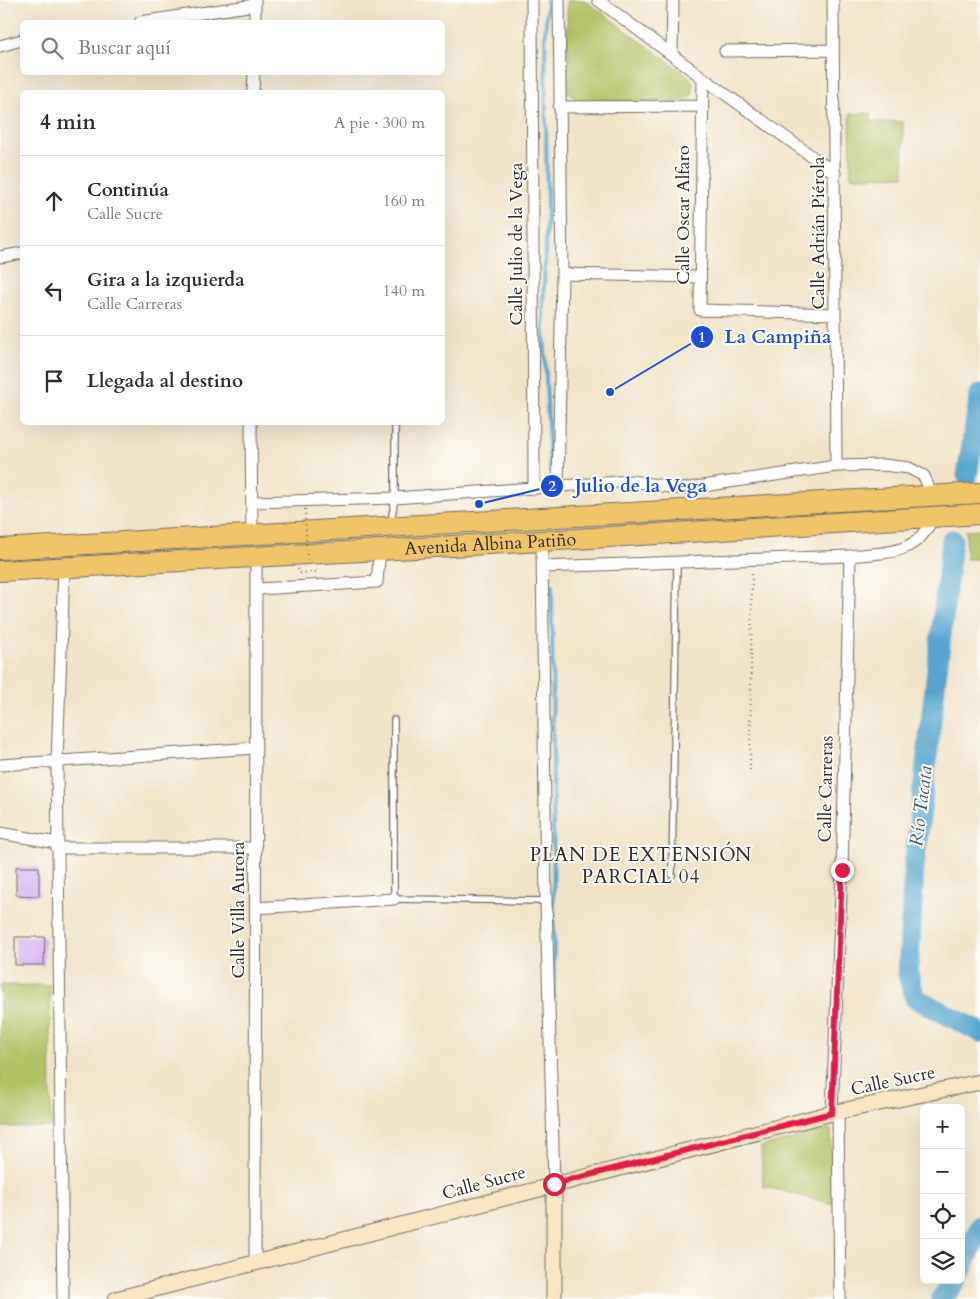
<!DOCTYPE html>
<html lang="es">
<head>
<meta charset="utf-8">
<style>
	:root { --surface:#fff; --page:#f7f7f7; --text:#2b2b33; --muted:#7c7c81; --line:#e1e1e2 }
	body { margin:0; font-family:Cardo,serif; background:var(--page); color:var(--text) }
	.controls { position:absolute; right:15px; bottom:15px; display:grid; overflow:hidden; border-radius:8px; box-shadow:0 5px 20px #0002 }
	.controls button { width:45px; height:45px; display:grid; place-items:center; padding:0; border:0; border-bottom:1px solid var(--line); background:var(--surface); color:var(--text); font:25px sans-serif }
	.stop { position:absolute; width:15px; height:15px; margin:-11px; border:4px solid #e11d48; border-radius:50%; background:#fff }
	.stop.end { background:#e11d48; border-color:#fff; box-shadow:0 1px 5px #0008 }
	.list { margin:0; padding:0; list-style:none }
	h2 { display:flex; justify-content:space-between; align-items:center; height:65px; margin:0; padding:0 20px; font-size:21px }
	h2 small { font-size:16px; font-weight:400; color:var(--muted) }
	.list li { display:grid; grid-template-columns:32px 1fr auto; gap:15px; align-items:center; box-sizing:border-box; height:90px; padding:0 20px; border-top:1px solid var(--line) }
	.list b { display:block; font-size:19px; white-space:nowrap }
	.list p { margin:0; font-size:16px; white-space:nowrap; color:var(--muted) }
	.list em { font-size:16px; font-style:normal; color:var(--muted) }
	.icon { flex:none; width:28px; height:28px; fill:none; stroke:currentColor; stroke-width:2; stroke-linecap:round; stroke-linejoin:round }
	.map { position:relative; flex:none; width:980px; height:1299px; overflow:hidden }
	.search { position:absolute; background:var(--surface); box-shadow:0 5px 20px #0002; left:20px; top:20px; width:425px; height:55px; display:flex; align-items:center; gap:12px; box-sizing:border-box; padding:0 18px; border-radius:8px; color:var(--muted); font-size:19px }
	.panel { position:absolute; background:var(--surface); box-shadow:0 5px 20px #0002; left:20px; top:90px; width:425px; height:335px; border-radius:8px }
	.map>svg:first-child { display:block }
	.green { fill:#b1c164; stroke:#6e7648 }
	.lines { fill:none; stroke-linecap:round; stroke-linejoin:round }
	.stream { stroke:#54a5ce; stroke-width:4 }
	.river { stroke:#54a5ce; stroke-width:21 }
	.building { fill:#d2adf2 }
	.lane-casing { stroke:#706b62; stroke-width:8 }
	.street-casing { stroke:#706b62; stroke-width:13 }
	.secondary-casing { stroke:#706b62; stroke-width:17 }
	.highway-casing { stroke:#706b62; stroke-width:22 }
	.path { stroke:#706b62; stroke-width:2; stroke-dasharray:1 4; stroke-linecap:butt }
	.lane { stroke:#fff; stroke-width:5.5 }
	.street { stroke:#fff; stroke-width:11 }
	.secondary { stroke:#f9e7c3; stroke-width:15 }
	.highway { stroke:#f0c469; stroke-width:20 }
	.path-bridge { stroke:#706b62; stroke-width:2; stroke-dasharray:1 4; stroke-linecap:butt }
	.route { stroke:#e11d48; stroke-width:6 }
	.labels { text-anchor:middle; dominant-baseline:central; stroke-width:4; stroke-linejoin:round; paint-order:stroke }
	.street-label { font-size:18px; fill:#2b2b2b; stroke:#fdfcf7 }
	.water-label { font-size:19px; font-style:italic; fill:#3b5c6c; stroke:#fdfcf7 }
	.neighbourhood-label { font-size:19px; letter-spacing:1px; fill:#2b2b2b; stroke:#fdfcf7 }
	.leader { fill:none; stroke:#1d4ed8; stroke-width:2 }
	.callout-dot { fill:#1d4ed8; stroke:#fdfcf7; stroke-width:2 }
	.mark-label { font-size:15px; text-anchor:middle; font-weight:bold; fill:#fff }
	.callout-label { font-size:19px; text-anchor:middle; font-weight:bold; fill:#1d4ed8; stroke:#fdfcf7; stroke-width:4; stroke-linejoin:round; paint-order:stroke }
</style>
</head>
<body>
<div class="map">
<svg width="980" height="1299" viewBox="0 0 980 1299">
	<rect width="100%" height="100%" fill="#fdfcf7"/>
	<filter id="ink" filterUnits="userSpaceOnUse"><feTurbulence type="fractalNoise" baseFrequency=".02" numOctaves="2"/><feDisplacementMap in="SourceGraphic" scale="10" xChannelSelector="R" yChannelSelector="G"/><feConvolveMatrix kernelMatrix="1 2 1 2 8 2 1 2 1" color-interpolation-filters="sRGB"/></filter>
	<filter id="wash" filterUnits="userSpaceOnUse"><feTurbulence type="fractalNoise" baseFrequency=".0096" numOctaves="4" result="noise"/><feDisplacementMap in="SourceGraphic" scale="20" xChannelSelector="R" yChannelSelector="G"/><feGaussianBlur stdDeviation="1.12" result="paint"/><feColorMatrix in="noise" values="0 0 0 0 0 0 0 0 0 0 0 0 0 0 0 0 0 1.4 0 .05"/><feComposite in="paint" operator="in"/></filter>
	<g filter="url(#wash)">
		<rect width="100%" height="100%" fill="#f1e3c7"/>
		<path class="green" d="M567,0H584L687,75L693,82L692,95L686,99L674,102L578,100L568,92Z
			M871,113V122H903L904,176L851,177L850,114Z
			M980,529V559H966V530Z
			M0,985H50L51,1127H0Z
			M831,1129L833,1204L763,1186L761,1147Z"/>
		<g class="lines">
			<path class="stream" d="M547,0L545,41L547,209L543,308L550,470
				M552,585L554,997"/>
			<path class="river" d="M967,475L980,394
				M952,540L914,868L908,974L915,998L980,1032
				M961,1272L980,1226
				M941,1299L957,1280"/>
		</g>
		<g id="blocks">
			<path class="building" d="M16,867H39V896L16,895Z
				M15,937H45L44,965H15Z"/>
		</g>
	</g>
	<g filter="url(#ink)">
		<use href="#blocks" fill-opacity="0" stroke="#706b62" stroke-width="1"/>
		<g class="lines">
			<defs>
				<path id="lane" d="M391,522L395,498V422
					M394,720V899L546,901
					M672,875L677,563"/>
				<path id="street" d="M532,0L534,489
					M598,0L672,55
					M673,0L672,55L703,78L700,310L835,314
					M833,0L836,466
					M140,22L255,5
					M255,22V0
					M0,46L22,40
					M725,51L833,50
					M703,78L835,173
					M253,92L254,72
					M559,107L701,106
					M0,257L22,253
					M562,274L700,277
					M251,422L252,535
					M558,488L562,274L559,0
					M252,502L395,498L631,481L683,489L836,466L884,465L909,468L924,476L932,496
					M542,541L546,901L554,1184
					M543,567L850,556C886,552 917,556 933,517
					M258,589L377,582L380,550
					M0,765L256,748
					M0,833L57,843
					M57,848H256
					M256,908L394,899
					M838,1111L840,1299
					M832,1113L842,870L850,556
					M255,1264L256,557
					M63,1299L57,762L64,567"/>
				<path id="secondary" d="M554,1184V1299
					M116,1299L832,1113L980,1082"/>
				<g id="highway">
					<path d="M0,549L980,493"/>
					<path id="s1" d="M0,571L542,541L980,514"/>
				</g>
			</defs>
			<use href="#lane" class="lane-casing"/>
			<use href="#street" class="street-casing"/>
			<use href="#secondary" class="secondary-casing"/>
			<use href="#highway" class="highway-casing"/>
			<path class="path" d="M298,569L299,573L317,572V569
				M750,770L752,570"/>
			<use href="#lane" class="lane"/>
			<use href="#street" class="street"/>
			<use href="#secondary" class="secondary"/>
			<use href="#highway" class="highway"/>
			<path class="path-bridge" d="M305,509L307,568"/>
		</g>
	</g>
	<g class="lines" filter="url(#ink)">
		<path class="route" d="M554,1184L832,1113L842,870"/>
	</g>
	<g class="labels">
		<g class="street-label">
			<text transform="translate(683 215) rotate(-90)">Calle Oscar Alfaro</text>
			<text transform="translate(818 233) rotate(-90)">Calle Adrián Piérola</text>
			<text transform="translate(516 244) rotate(-90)">Calle Julio de la Vega</text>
			<text stroke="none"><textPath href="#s1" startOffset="491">Avenida Albina Patiño</textPath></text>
			<text transform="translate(826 789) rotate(-89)">Calle Carreras</text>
			<text transform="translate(238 910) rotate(-90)">Calle Villa Aurora</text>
			<text transform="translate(893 1081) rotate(-12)">Calle Sucre</text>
			<text transform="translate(484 1183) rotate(-15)">Calle Sucre</text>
		</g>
		<g class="water-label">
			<text transform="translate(921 806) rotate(-83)">Río Tacata</text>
		</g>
		<g class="neighbourhood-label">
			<text x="641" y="855">PLAN DE EXTENSIÓN<tspan x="641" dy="22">PARCIAL 04</tspan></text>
		</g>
	</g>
	<path class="leader" d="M610 392L702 337M479 504L552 486"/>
	<g class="callout-dot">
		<circle cx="610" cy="392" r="5"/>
		<circle cx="479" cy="504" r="5"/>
		<circle cx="702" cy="337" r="12"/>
		<circle cx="552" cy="486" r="12"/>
	</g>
	<g class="mark-label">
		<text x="702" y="342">1</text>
		<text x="552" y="491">2</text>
	</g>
	<g class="callout-label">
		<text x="778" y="343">La Campiña</text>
		<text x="641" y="492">Julio de la Vega</text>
	</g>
</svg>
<div class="controls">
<button>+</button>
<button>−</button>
<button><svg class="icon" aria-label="locate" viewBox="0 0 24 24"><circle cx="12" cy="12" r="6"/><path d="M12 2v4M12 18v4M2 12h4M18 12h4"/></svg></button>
<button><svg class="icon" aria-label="layers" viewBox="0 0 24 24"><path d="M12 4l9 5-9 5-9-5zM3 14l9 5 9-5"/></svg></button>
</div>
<div class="stop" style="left:554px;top:1184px"></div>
<div class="stop end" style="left:842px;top:870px"></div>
<div class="search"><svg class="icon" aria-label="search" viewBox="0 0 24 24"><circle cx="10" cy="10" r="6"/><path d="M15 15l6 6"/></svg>Buscar aquí</div>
<section class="panel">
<h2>4 min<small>A pie · 300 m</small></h2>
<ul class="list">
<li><svg class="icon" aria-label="ahead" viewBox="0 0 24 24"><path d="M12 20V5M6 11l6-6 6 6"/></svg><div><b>Continúa</b><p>Calle Sucre</p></div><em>160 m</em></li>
<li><svg class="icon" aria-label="left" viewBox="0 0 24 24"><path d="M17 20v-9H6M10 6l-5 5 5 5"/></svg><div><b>Gira a la izquierda</b><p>Calle Carreras</p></div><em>140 m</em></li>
<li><svg class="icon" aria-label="arrive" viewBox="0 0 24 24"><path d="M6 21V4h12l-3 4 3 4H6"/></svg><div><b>Llegada al destino</b></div></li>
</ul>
</section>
</div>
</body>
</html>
